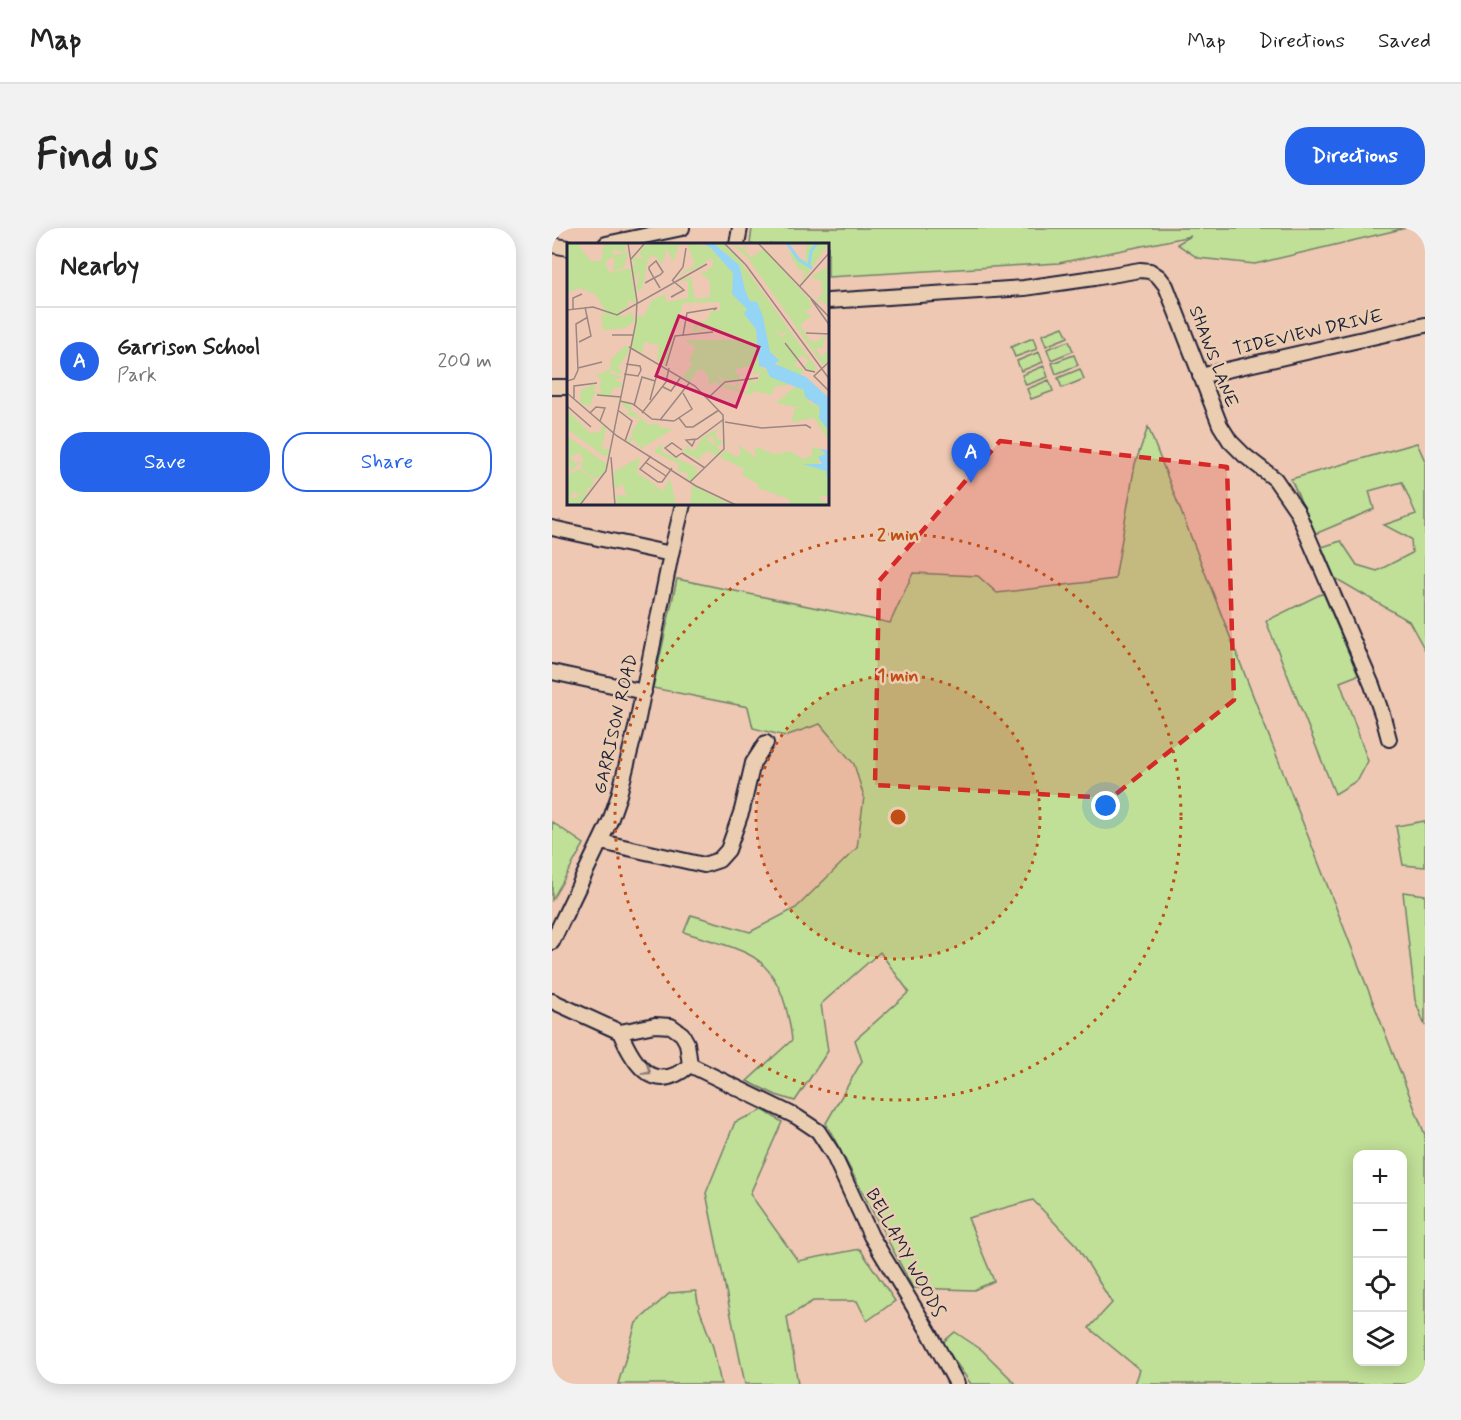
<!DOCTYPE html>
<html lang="en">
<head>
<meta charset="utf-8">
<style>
	:root { --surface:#fff; --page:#f2f2f2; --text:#222; --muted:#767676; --line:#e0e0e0; --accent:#2563eb }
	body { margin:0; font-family:Mynerve,sans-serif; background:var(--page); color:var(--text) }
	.controls { position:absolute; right:18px; bottom:18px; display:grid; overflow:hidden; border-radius:12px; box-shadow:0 3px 15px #0003 }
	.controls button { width:54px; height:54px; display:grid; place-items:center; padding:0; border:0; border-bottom:2px solid var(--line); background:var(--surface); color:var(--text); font:30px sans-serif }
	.you { position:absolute; left:554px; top:578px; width:21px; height:21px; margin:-15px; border:4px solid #fff; border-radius:50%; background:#1a73e8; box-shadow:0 0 0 9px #1a73e833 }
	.badge { display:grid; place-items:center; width:39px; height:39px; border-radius:50%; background:var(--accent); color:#fff; font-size:20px; font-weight:700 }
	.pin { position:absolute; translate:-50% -50px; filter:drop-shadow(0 2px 3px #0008) }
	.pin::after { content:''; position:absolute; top:32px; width:21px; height:18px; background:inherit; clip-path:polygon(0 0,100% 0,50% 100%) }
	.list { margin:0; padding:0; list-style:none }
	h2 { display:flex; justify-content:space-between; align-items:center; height:78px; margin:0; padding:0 24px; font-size:26px }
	h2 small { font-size:20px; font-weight:400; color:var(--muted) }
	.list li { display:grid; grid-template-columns:39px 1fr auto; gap:18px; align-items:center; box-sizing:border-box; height:108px; padding:0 24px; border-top:2px solid var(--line) }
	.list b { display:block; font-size:22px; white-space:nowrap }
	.list p { margin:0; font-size:20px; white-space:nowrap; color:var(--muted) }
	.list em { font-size:20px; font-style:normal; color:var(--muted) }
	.actions { display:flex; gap:12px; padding:18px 24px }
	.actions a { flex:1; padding:14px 0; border:2px solid var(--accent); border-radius:24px; text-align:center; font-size:21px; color:var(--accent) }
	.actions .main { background:var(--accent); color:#fff }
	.icon { flex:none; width:33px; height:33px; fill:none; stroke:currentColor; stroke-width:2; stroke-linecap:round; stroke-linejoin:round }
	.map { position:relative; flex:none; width:873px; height:1156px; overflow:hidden; border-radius:24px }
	header { display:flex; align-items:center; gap:36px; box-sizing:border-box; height:84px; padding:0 30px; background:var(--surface); border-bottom:2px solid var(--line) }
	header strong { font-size:28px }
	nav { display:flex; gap:33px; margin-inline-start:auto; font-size:21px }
	.intro { display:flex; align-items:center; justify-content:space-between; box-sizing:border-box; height:144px; padding:0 36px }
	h1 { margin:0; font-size:42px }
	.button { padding:15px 27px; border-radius:24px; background:var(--accent); color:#fff; font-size:21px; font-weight:700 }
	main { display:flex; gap:36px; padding:0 36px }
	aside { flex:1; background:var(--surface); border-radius:24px; box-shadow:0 3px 15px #0003 }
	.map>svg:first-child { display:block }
	.green { fill:#c0df97; stroke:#718069; stroke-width:1.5; fill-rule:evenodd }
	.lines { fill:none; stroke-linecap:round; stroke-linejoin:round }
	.street-casing { stroke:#22223b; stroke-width:18 }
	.street { stroke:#ebceb2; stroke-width:14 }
	.oneway { stroke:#867876 }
	.marked { fill:#d62828; fill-opacity:0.2; stroke:#d62828; stroke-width:4.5; stroke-dasharray:12 8; stroke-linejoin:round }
	.ring { fill:none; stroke:#c04e15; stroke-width:3; stroke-dasharray:3 6 }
	.labels { text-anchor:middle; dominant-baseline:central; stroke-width:5; stroke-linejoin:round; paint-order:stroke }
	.street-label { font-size:18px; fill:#22223b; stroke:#ebceb2 }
	.inset-river { fill:none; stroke:#94d4f5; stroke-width:3 }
	.inset-road { fill:none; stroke:#9c8682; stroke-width:1.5 }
	.view { fill:#c2185b; fill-opacity:0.15; stroke:#c2185b; stroke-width:3 }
	.inset-edge { fill:none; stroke:#22223b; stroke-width:3 }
	.centre { fill:#c04e15; stroke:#ebceb2; stroke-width:3 }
	.ring-label { font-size:18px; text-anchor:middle; font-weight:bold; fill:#c04e15; stroke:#ebceb2; stroke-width:5; stroke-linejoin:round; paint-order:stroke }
</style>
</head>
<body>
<header>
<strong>Map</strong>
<nav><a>Map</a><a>Directions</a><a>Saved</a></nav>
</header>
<div class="intro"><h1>Find us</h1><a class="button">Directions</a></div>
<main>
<aside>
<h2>Nearby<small></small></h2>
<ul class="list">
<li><span class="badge">A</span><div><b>Garrison School</b><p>Park</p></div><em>200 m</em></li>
</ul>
<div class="actions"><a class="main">Save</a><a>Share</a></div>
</aside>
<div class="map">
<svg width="873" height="1156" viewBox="0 0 873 1156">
	<rect width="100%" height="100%" fill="#eec8b2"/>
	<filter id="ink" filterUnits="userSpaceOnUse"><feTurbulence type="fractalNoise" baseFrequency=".0167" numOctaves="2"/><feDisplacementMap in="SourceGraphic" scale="12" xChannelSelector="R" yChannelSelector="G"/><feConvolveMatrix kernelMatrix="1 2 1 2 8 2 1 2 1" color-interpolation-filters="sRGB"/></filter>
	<g filter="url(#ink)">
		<path class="green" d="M200,0H854L703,36L646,30L625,16L639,8L507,35L276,49V16H198Z
			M511,99L516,109L494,118L490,107Z
			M481,110L485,121L463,129L459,119Z
			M517,113L521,123L499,132L495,121Z
			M487,124L491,134L469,143L465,133Z
			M522,127L526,137L504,146L500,135Z
			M492,138L496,149L474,157L470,147Z
			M528,141L532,151L510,160L506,150Z
			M497,152L501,163L479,171L475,161Z
			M596,199L873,907V1156H583L588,1142L537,1100L560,1075L525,1018L481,972L416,990L442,1053L422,1062L361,1060L274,895L310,833L303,812L357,764L328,724L269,776L276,823L243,873L224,867L195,853L240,812C236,779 227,740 194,725C175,716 152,711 132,704L139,687L198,704L244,680L305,620L312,569L302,536L268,496L233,508L201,500L196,479L101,460L125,351L338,395L361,345L426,348L445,365L563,351L583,236ZM806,926H850V1134H806Z
			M865,215L873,233V422L857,393L783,350L770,319L789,313L805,337L825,343L860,325L859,311L832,297L864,286L850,254L817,263L822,281L763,306L739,251Z
			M771,365L806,447L788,454L816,533L806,552L783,566L714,393Z
			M873,593V639L851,637L844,598Z
			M0,594L32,616L0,672Z
			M851,664L873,667V798L863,772Z
			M211,882L230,894L198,966L246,1033L308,1021L343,1073L315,1093L305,1073H261L235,1089L246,1156H193L154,965L183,894Z
			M144,1063L147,1080L161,1119L169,1156H66L84,1095L118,1065Z
			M403,1104L430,1122L464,1156H419L390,1115Z"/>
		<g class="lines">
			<defs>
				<path id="street" d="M54,16L130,0
					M185,16L188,0
					M0,17L16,20
					M276,73L472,60L542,50L588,42L598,43L607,49L614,58L668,197L678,213L692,227L723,251L745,283L820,457L831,489L837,511
					M648,148L873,97
					M0,159H16
					M0,300L119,326
					M0,444L92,464
					M49,614L152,637L167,632L176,622L190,582L201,535L214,515
					M0,714L58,593L67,567L84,500L119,326L131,276
					M0,773L68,804L103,797L119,798L130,806L135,815L138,837C102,868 82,837 68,804
					M138,837L245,889L266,903L281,926L319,1008L377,1104L405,1156"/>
			</defs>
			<use href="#street" class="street-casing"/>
			<use href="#street" class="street"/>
		</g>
		<defs><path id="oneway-chevron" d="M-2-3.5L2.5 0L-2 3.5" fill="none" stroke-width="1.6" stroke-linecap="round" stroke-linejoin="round" transform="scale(1.5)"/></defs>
		<use class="oneway" href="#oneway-chevron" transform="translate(95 843) rotate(34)"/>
	</g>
	<path class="marked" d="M448,213L675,239L682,472L559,570L323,557L327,353Z"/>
	<circle cx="346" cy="589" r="142" fill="#c04e15" fill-opacity=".12"/>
	<g class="ring">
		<circle cx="346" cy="589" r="142"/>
		<circle cx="346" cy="589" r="283"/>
	</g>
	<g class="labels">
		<g class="street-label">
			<text transform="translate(756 105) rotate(-13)">TIDEVIEW DRIVE</text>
			<text transform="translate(661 129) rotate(69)">SHAWS LANE</text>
			<text transform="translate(64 496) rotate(-77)">GARRISON ROAD</text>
			<text transform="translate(353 1025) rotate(61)">BELLAMY WOODS</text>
		</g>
	</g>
	<g transform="translate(15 15)">
		<rect width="262" height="262" fill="#eec8b2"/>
		<path d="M0,0H16L12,3L24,18H34L37,0H60L57,9L45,6L47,12L58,10L62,7L57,24L45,29L48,17L44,14L38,20L43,30L63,25L69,57L65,60L61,56V63L49,71L39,68L28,51L13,45L0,50ZM78,0H113L106,19L100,5L95,21L87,12L81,16L75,46L69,48L73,25L68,37L65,23L69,19L65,17L71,10L69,15H77L72,10L78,2L81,4ZM120,0L143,4L166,30L165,51L180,66L179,72L189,86L192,123L225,141L207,144L205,152L187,148L184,152L156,144L157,141L167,144L172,138L170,146L181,148L182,136L189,140L194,129L176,135L188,129L184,123L169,126V131H173L172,137L158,138L148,130L156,140L153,143L149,138L141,143L142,135L136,127L130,128L123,139L116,134L125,121L122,118L128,104L118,97H178L157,92V88L153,91L145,84L131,89L134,85L131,81L130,89H126L127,79L139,78L145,68L154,67L152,59L116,60L98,122L90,117L92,102L77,99L75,110L64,104L70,73H77L85,57L98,51L99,59L121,55V38L109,37L124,34L128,56L143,54V39L133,28L139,29L144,24L147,19L143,15L134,23L108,34L128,22ZM146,0H155L169,12L250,126L244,128L237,123L242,118L235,112L231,115L214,94L222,88L213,91L207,85L231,118L227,122L237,127L233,132L211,124L210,114L203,109L197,94L195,73L189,59L183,58L179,50L174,29L169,19ZM164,0L174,5L182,0L177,6L184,15L196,6L242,56L245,64L237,69L245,72L233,82L242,97L249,99L259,92L255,105H248L254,114L262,106V117L256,122L180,14ZM247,0H262L234,40L238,28L232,27L221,8L239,18V3ZM262,23V64L254,57L248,60L256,49L253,37L244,34ZM35,68L54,71L56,75L64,69L68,78L58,85L36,87L34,71L40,75ZM58,103H62L60,111L51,125L56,129L51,131L45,127L42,130L56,134L47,136L55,140V144H48L43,151L53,154L27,151L23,163L13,160L14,147L28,141L27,150L35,149L32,143L35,137L29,133L43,126L44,116ZM230,142L237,147L242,159L253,164L252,175L262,187V198L247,175L224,179L228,165H234L209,160ZM54,159L63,161L64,167L82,182L91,180L92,184L106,186L73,206L74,199L71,204L67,195L62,200L59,198L67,192L64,190L73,176L58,171L63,170ZM0,167L23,190L33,189L36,182L39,184L36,200L27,203L36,201L35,206H42V212L37,213L0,186ZM157,182L148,189L150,196L157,198L149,205L145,193L139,195L154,209L150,213L141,208L133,213L134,217L116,209L121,202L124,208L129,205L136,194ZM0,193L40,221L38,230L28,236L14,226L16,218L14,210L3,213L8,220L14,219L3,229ZM95,200V209L133,226H127L131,231L125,238L120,236L121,230L110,228L112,221L87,209ZM171,202L190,215L187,206L192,205L207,211L223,208L236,216L245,212V204L251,205L259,211L251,215L253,222L263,224L262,253H253V256L262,261L223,262L222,256L191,245V241L175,232L177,226L153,214L158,207L170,214L174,210ZM73,214L70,230L90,243L86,251L91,244L96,248L103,236L109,260L117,262H49L52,257L49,258L48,252L59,253L56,242H52L53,246L47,243V229ZM12,226L27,237L25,246L19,243L21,251L5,249L4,256L13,253L7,250L21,252L12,262H1L0,229L3,231ZM125,242L165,262H123Z" fill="#c0df97"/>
		<path d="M133,0H146L172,22L179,50L183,58L190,59L196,74L203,109L212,117L208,121L239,134L262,155V188L252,175L253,164L238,154L237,147L203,134L199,125L192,123L189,86L177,71L180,66L165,51L166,30L143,4ZM252,206L262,207V244L259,228L236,221H255L251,214L259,211Z" fill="#94d4f5"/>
		<path class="inset-river" d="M220,0L232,17L245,25M242,22L244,8L250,0"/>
		<path class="inset-road" d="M157,0L179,22L263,137M191,0L263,75M64,16L78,0M105,38L116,24L119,5M106,38L117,47L104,54L107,53M78,40L87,35L93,32L96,29L89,18L82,24V26L87,35L93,45M233,43L263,9M244,56L263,83M6,66V55L15,51M0,67L26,64L50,72L140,21M239,90L263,91M45,92H66M116,92L120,70L150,65L147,67M12,99L24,93L18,64M218,100L239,127L248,129M62,104L128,143L156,172L157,206L123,239M263,118L247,133L263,149M99,123L108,93L146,89M11,125L35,119M57,131L71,133L74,127L73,123L59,121M0,138L7,136L11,127L9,81L21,74M96,144L104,148L114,134M0,150L50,193L129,243L169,262M30,152L54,154M7,155V143L30,140M141,155L158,139L191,135M83,157L93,120M53,158L66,161L85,176L107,178L125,166L116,150M0,163L24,184M67,163L75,134L88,138M52,168L65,178L58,198M23,170L29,164L38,165L33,178M75,170L99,139L102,125M112,175L119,184H126L152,167M93,177L123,139M158,179L195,185L239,182L244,185M128,197L125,203L119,197L130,196L157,176M115,207L105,200L98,205L109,214L115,210M115,210L138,225M84,213L73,226L91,239H95L105,225M44,214L48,262M78,219L99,233M13,262L39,228L69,79L70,58L61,0"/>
		<path class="view" d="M112,73L192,104L169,164L89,133Z"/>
		<rect width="262" height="262" class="inset-edge"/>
	</g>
	<circle cx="346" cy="589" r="9" class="centre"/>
	<g class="ring-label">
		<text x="346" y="312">2 min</text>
		<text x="346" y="453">1 min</text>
	</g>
</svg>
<div class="controls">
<button>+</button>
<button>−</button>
<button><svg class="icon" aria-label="locate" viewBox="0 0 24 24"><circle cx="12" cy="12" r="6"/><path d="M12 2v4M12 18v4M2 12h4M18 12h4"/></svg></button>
<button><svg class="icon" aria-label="layers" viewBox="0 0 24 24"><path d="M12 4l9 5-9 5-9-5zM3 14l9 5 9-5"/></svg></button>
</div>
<div class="you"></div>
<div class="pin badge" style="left:419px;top:255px">A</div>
</div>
</main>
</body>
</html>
